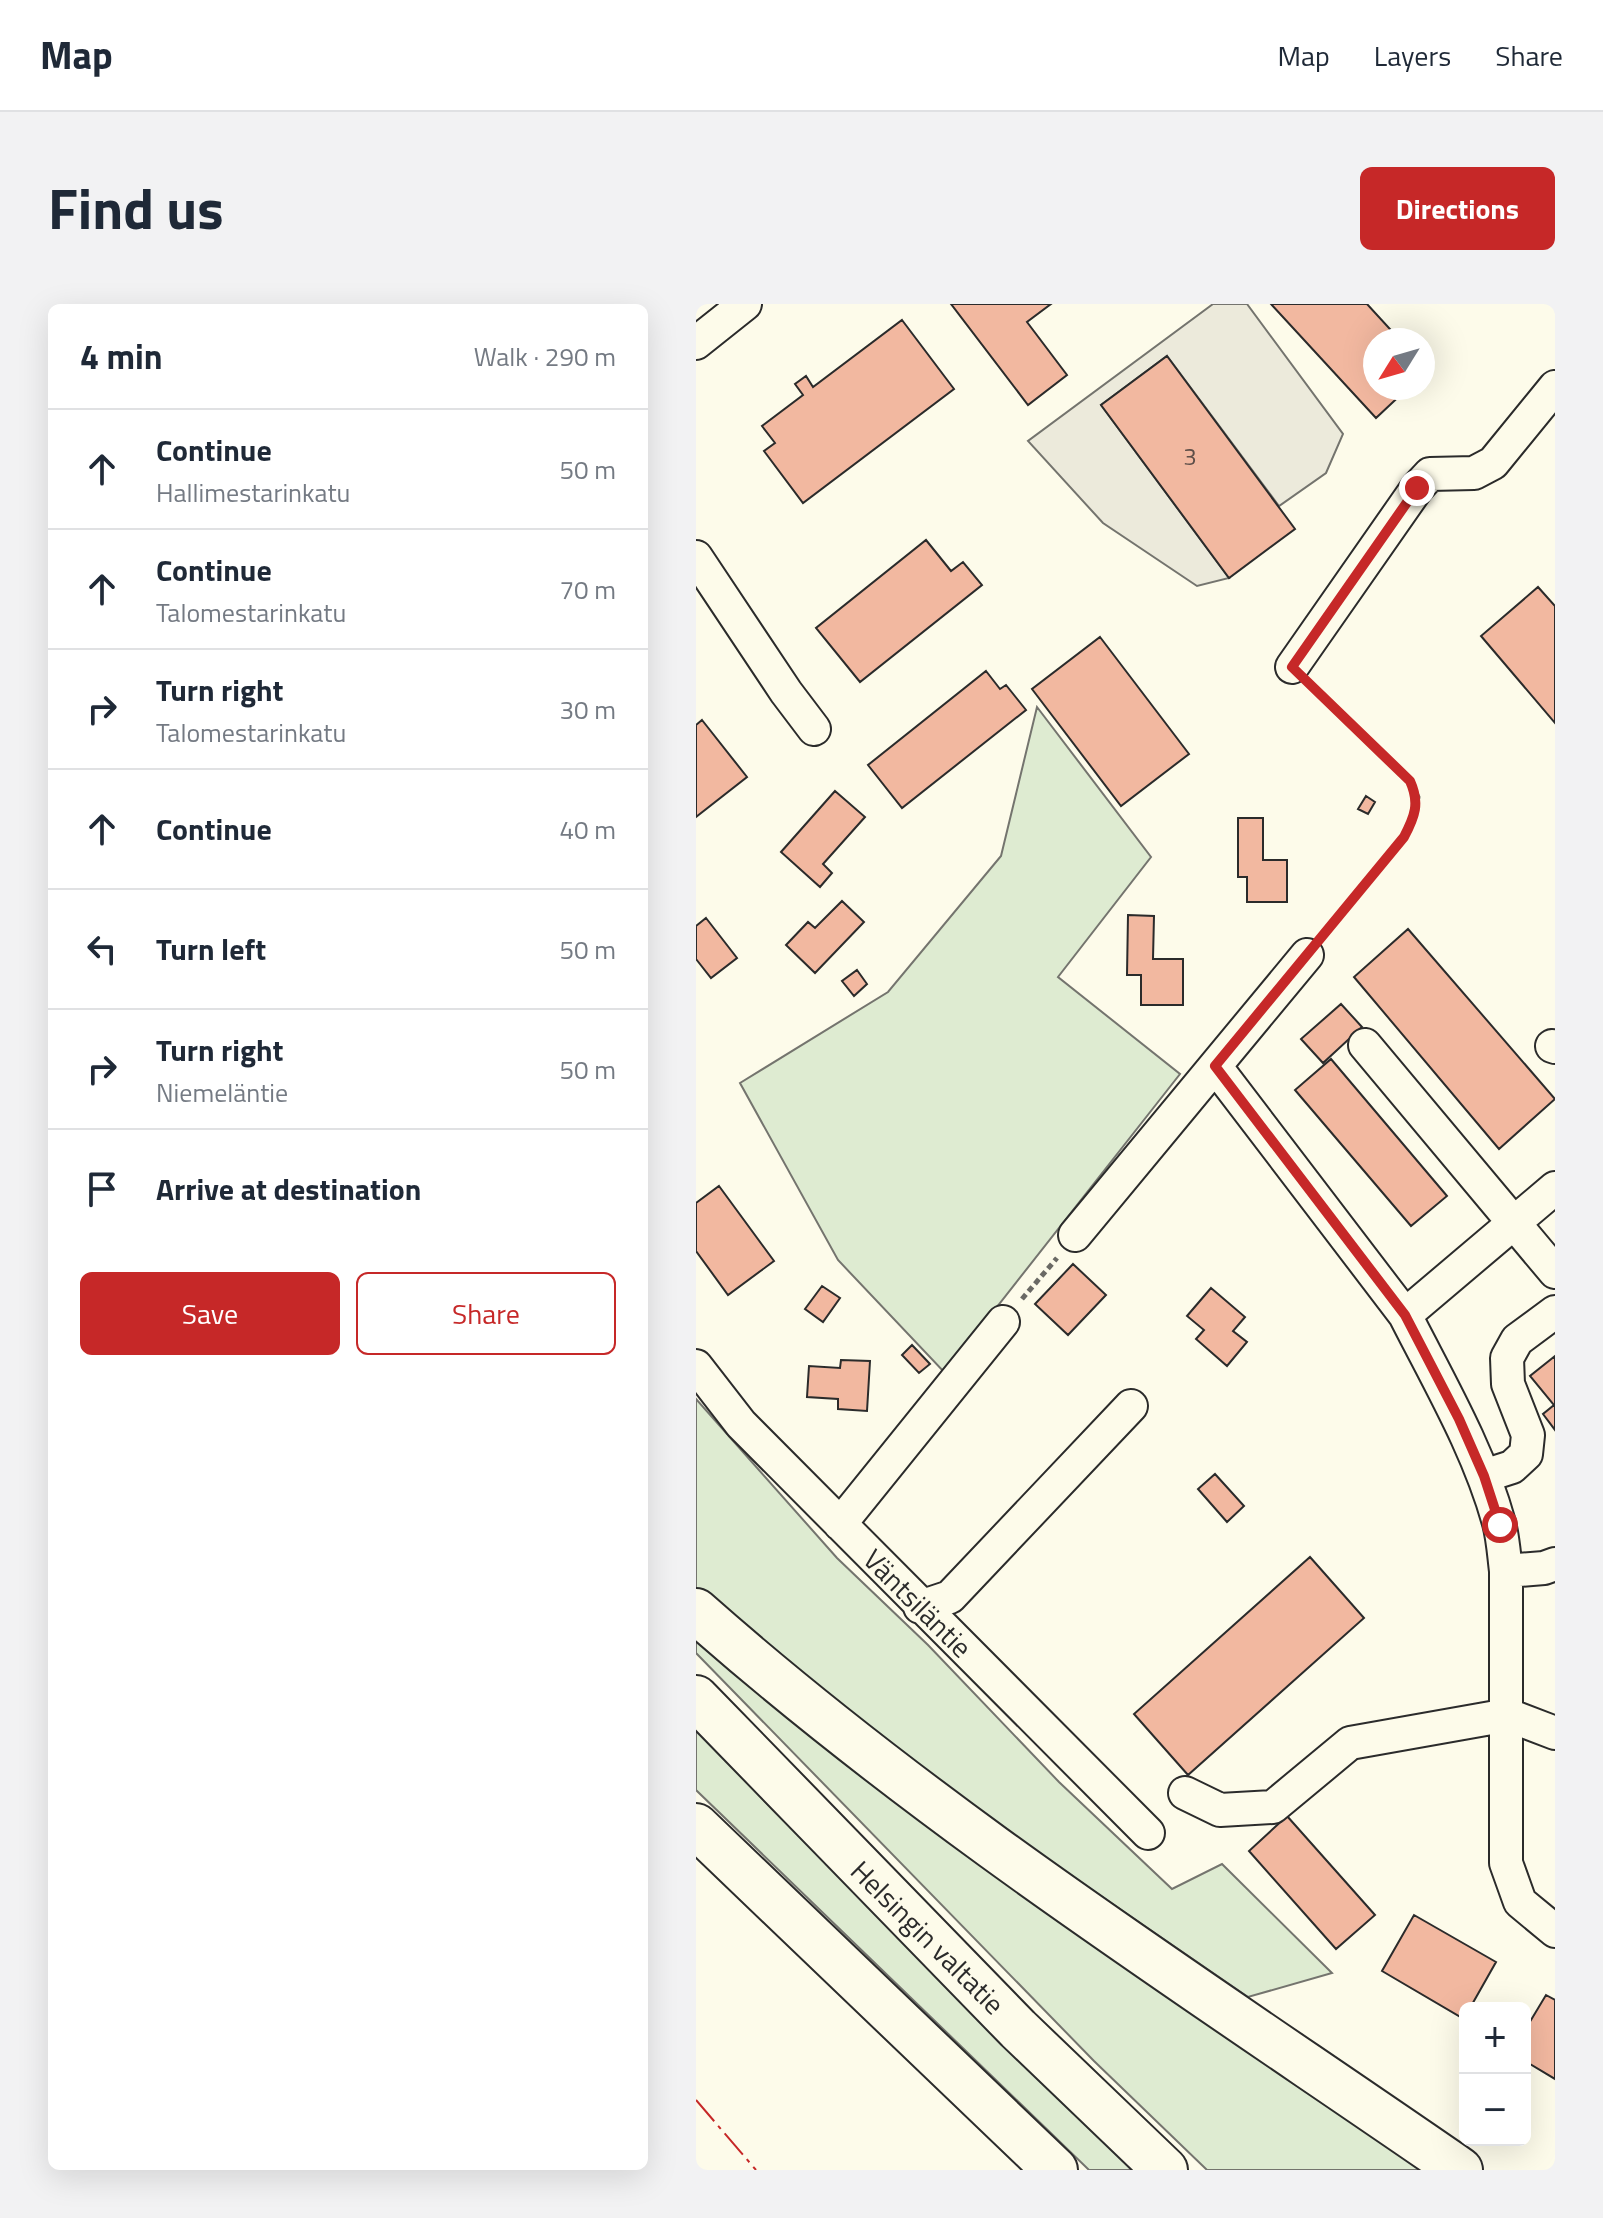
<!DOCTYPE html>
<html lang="en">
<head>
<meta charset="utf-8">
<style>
	:root { --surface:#fff; --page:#f2f2f3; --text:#1f2937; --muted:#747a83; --line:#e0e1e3; --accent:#c62828 }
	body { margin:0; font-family:"Titillium Web",sans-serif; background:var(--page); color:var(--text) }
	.controls { position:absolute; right:24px; bottom:24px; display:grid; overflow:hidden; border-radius:12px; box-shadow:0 8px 32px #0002 }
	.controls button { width:72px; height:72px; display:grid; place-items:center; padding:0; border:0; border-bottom:2px solid var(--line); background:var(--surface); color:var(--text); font:40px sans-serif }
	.compass { position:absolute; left:667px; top:24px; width:72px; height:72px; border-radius:50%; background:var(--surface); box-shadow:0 8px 32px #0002; rotate:233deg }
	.stop { position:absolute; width:24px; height:24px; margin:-18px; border:6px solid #c62828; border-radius:50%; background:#fff }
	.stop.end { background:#c62828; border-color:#fff; box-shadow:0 2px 8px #0008 }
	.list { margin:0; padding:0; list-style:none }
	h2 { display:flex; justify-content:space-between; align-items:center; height:104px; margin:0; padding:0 32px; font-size:34px }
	h2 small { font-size:26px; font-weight:400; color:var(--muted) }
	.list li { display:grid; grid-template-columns:52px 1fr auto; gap:24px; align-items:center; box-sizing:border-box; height:120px; padding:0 32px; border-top:2px solid var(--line) }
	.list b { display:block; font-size:30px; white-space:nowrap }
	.list p { margin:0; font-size:26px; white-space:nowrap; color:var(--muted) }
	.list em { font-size:26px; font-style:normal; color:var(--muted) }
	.actions { display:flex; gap:16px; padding:24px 32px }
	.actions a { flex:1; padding:18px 0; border:2px solid var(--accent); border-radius:12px; text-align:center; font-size:28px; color:var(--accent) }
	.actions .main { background:var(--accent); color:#fff }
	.icon { flex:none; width:44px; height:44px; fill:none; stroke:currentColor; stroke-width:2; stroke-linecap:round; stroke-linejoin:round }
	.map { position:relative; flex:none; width:859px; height:1866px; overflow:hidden; border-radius:12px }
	header { display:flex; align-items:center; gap:48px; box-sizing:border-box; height:112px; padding:0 40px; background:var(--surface); border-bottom:2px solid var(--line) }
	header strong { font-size:38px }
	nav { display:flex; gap:44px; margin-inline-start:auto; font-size:28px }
	.intro { display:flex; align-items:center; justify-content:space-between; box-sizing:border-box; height:192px; padding:0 48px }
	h1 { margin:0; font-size:56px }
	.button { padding:20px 36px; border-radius:12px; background:var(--accent); color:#fff; font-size:28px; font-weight:700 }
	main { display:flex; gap:48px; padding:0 48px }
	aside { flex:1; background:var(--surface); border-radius:12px; box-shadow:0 8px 32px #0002 }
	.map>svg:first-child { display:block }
	.green { fill:#deebd1; stroke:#74746e; stroke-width:2 }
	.parking { fill:#eceadb; stroke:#74746e; stroke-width:2 }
	.building { fill:#f2b8a0; stroke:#2b2b2b; stroke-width:2 }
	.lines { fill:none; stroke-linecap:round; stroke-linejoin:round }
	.minor-casing { stroke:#2b2b2b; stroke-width:36 }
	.highway-casing { stroke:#2b2b2b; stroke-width:48 }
	.path { stroke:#6a6964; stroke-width:5; stroke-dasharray:6 4; stroke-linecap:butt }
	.minor { stroke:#fdfbea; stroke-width:32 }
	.highway { stroke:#fdfbea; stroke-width:44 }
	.power { stroke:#c62828; stroke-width:2; stroke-dasharray:28 6 4 6; stroke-linecap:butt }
	.route { stroke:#c62828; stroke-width:10 }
	.labels { text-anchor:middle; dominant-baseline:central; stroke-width:6; stroke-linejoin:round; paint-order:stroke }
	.number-label { font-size:24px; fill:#5d4e48 }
	.street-label { font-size:28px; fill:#2b2b2b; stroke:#fdfbea }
</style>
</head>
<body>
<header>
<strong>Map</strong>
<nav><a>Map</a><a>Layers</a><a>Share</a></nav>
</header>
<div class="intro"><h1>Find us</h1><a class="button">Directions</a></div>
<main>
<aside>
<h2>4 min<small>Walk · 290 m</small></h2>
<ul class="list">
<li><svg class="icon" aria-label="ahead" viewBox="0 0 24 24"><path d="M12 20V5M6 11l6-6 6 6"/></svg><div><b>Continue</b><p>Hallimestarinkatu</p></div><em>50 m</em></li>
<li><svg class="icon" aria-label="ahead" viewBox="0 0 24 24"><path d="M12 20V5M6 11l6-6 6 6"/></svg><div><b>Continue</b><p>Talomestarinkatu</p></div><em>70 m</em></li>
<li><svg class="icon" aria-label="right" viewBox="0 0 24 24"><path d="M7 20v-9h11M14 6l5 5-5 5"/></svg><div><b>Turn right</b><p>Talomestarinkatu</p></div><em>30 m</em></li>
<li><svg class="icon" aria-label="ahead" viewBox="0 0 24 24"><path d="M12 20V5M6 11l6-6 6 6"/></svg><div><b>Continue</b></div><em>40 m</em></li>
<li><svg class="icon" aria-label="left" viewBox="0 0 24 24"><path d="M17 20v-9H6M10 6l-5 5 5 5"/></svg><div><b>Turn left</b></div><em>50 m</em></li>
<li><svg class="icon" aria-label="right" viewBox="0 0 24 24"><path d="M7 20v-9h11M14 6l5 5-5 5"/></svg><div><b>Turn right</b><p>Niemeläntie</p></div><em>50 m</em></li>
<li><svg class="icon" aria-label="arrive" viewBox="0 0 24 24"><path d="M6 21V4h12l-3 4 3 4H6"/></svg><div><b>Arrive at destination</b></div></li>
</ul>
<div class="actions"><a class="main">Save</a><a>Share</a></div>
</aside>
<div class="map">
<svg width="859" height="1866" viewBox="0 0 859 1866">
	<rect width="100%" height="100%" fill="#fdfbea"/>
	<path class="green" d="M341,403L455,553L362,673L484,770L249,1069L142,956L44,779L192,688L305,552Z
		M0,1095L141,1254L232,1341L363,1478L476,1585L526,1560L636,1669L552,1693L303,1522L10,1298L0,1289Z
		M0,1326L734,1866H511L398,1757L0,1349Z
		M0,1425L75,1504L436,1866H393L0,1486Z"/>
	<path class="parking" d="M517,0H551L647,130L630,169L583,202L471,52L405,101L533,274L501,282L407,219L332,137Z"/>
	<path class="building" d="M255,0H355L331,18L371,71L332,101Z
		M575,0H671L704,36H679V84H712L680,114Z
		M206,16L258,85L107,199L68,147L79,139L66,122L107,91L99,80L110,72L117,83Z
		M471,52L599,225L533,274L405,101Z
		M230,236L255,267L267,258L286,281L164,378L120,324Z
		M842,283L859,302V419L785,332Z
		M404,333L493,450L425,502L336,385Z
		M290,367L304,385L310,381L330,406L206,504L172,461Z
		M6,416L51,473L0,513V421Z
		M139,487L169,513L127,560L136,569L124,583L85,548Z
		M670,492L679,498L672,510L662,505Z
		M542,514H567V556H591V598H551V573H542Z
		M146,597L168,618L119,669L90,641L112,618L119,624Z
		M432,611L458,612L457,655H487V701H445V671H431Z
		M10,614L41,654L15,674L0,655V622Z
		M712,625L859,795L803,845L658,673Z
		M161,666L171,680L158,692L146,677Z
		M645,700L666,723L627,759L605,735Z
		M635,755L751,892L715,922L599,786Z
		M23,882L78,957L32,991L0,947V899Z
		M377,960L410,991L372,1031L339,1000Z
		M126,982L144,994L127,1018L109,1005Z
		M515,984L549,1013L537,1027L551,1038L531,1062L500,1035L508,1026L491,1012Z
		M216,1041L234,1060L223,1069L206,1051Z
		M859,1052V1126L847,1110L858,1101L834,1072Z
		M145,1056L174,1057L171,1107L142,1105V1095L111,1093L113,1062L144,1064Z
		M519,1170L548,1202L531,1218L502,1185Z
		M614,1253L668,1314L492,1471L438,1410Z
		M591,1512L679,1611L640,1645L553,1547Z
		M718,1611L800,1658L774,1704H769L768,1715L686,1667Z
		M850,1691L859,1696V1775L829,1757V1726Z"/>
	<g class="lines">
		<defs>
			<path id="minor" d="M0,39L49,0
				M0,253L90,388L118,425
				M596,363L721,184L734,170L778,169L797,159L859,83
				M669,741L859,968
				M856,742L859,743
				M519,762L709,1011
				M859,884L709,1011C743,1078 783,1146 803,1219C807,1234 808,1251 810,1267V1559L824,1598L859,1627
				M379,931L611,651
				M0,1062L45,1120L452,1529
				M788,1172L816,1163L830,1150L832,1131L812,1080L811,1054L821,1036L859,1008
				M144,1220L307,1018
				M810,1267L848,1264L859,1260
				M224,1303L254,1293L435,1102
				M489,1489L524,1506L577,1503L654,1439L812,1411L859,1429"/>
			<path id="highway" d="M0,1307C236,1516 505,1687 764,1866
				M0,1394L322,1725L469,1866
				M0,1522L359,1866"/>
		</defs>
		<use href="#minor" class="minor-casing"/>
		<use href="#highway" class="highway-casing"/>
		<path class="path" d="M616,382L714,477L722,493L719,513L708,533L629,629
			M326,995L361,954"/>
		<use href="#minor" class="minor"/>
		<use href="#highway" class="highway"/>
		<path class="power" d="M0,1796L60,1866"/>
	</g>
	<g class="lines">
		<path class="route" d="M721,184L596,363L714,477C724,499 719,512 708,533L519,762L709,1011L763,1115L788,1172L804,1221"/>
	</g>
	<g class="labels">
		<g class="number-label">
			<text x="494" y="152">3</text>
		</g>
		<g class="street-label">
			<text transform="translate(222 1299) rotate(45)">Väntsiläntie</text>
			<text transform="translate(232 1633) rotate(45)">Helsingin valtatie</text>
		</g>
	</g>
</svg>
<div class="controls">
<button>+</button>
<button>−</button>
</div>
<svg class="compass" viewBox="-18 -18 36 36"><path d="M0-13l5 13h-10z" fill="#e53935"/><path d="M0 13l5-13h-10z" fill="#747a83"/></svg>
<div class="stop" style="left:804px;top:1221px"></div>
<div class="stop end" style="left:721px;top:184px"></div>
</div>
</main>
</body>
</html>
